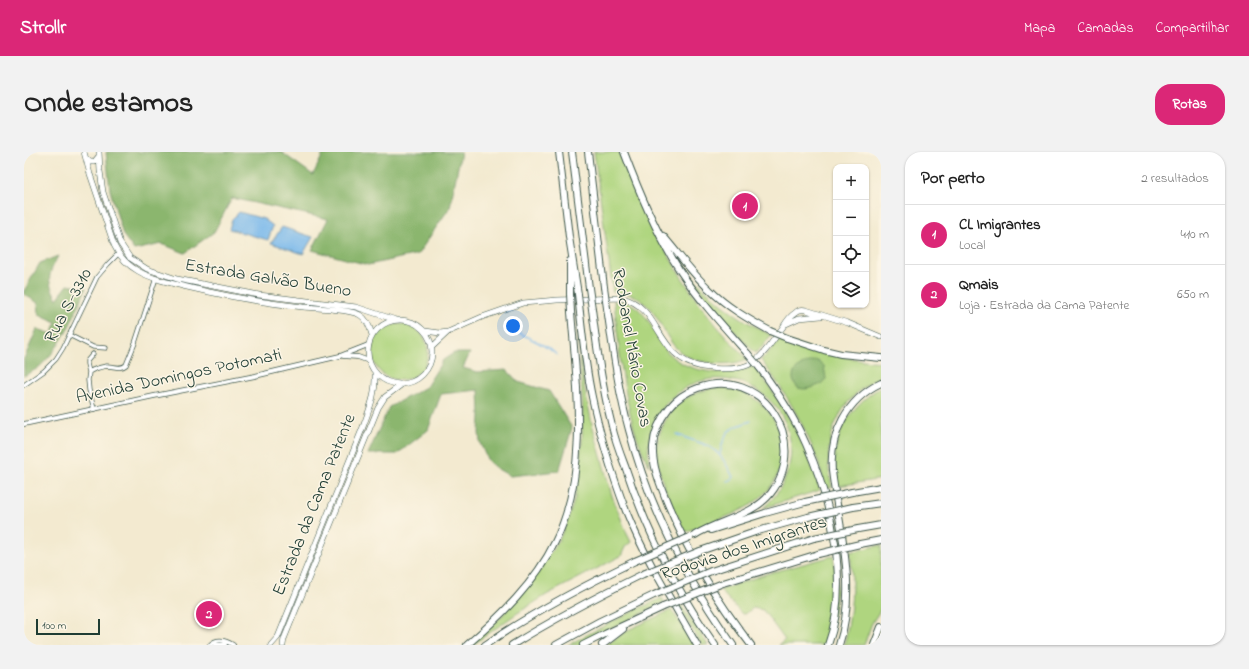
<!DOCTYPE html>
<html lang="pt">
<head>
<meta charset="utf-8">
<style>
	:root { --surface:#fff; --page:#f2f2f2; --text:#222; --muted:#767676; --line:#e0e0e0; --accent:#db2777 }
	body { margin:0; font-family:"Indie Flower",sans-serif; background:var(--page); color:var(--text) }
	.controls { position:absolute; right:12px; top:12px; display:grid; overflow:hidden; border-radius:8px; box-shadow:0 1px 3px #0004 }
	.controls button { width:36px; height:36px; display:grid; place-items:center; padding:0; border:0; border-bottom:1px solid var(--line); background:var(--surface); color:var(--text); font:20px sans-serif }
	.scale { position:absolute; left:12px; bottom:10px; width:64px; box-sizing:border-box; padding-left:4px; border:2px solid #1f3d34; border-top:0; font-size:11px; line-height:14px; white-space:nowrap; color:#1f3d34; -webkit-text-stroke:3px #fcf5e5; paint-order:stroke }
	.you { position:absolute; left:489px; top:174px; width:14px; height:14px; margin:-10px; border:3px solid #fff; border-radius:50%; background:#1a73e8; box-shadow:0 0 0 6px #1a73e833 }
	.badge { display:grid; place-items:center; width:26px; height:26px; border-radius:50%; background:var(--accent); color:#fff; font-size:13px; font-weight:700 }
	.pin { position:absolute; translate:-50% -50%; border:2px solid #fff; box-shadow:0 1px 4px #0006 }
	.list { margin:0; padding:0; list-style:none }
	h2 { display:flex; justify-content:space-between; align-items:center; height:52px; margin:0; padding:0 16px; font-size:17px }
	h2 small { font-size:13px; font-weight:400; color:var(--muted) }
	.list li { display:grid; grid-template-columns:26px 1fr auto; gap:12px; align-items:center; box-sizing:border-box; height:60px; padding:0 16px; border-top:1px solid var(--line) }
	.list b { display:block; font-size:15px; white-space:nowrap }
	.list p { margin:0; font-size:13px; white-space:nowrap; color:var(--muted) }
	.list em { font-size:13px; font-style:normal; color:var(--muted) }
	.icon { flex:none; width:22px; height:22px; fill:none; stroke:currentColor; stroke-width:2; stroke-linecap:round; stroke-linejoin:round }
	.map { position:relative; flex:none; width:857px; height:493px; overflow:hidden; border-radius:16px }
	header { display:flex; align-items:center; gap:24px; box-sizing:border-box; height:56px; padding:0 20px; background:var(--accent); color:#fff }
	header strong { font-size:19px }
	nav { display:flex; gap:22px; margin-inline-start:auto; font-size:14px }
	.intro { display:flex; align-items:center; justify-content:space-between; box-sizing:border-box; height:96px; padding:0 24px }
	h1 { margin:0; font-size:28px }
	.button { padding:10px 18px; border-radius:16px; background:var(--accent); color:#fff; font-size:14px; font-weight:700 }
	main { display:flex; gap:24px; padding:0 24px }
	aside { flex:1; background:var(--surface); border-radius:16px; box-shadow:0 1px 3px #0004 }
	.map>svg:first-child { display:block }
	.green { fill:#afd57f; stroke:#67895a }
	.forest { fill:#8bb66e; stroke:#557a51 }
	.water { fill:#77b7eb; stroke:#4b7a90 }
	.lines { fill:none; stroke-linecap:round; stroke-linejoin:round }
	.stream { stroke:#77b7eb; stroke-width:1.5 }
	.minor-casing { stroke:#3f574b; stroke-width:5 }
	.tertiary-casing { stroke:#3f574b; stroke-width:5.5 }
	.secondary-casing { stroke:#3f574b; stroke-width:6 }
	.motorway-casing { stroke:#3f574b; stroke-width:8 }
	.minor { stroke:#fff; stroke-width:3.5 }
	.tertiary { stroke:#fff; stroke-width:4 }
	.secondary { stroke:#fff; stroke-width:5 }
	.motorway { stroke:#fff; stroke-width:6 }
	.motorway-bridge-casing { stroke:#3f574b; stroke-width:8; stroke-linecap:butt }
	.motorway-bridge { stroke:#fff; stroke-width:6 }
	.labels { text-anchor:middle; dominant-baseline:central; stroke-width:3; stroke-linejoin:round; paint-order:stroke }
	.street-label { font-size:18px; fill:#1f3d34; stroke:#fcf5e5 }
</style>
</head>
<body>
<header>
<strong>Strollr</strong>
<nav><a>Mapa</a><a>Camadas</a><a>Compartilhar</a></nav>
</header>
<div class="intro"><h1>Onde estamos</h1><a class="button">Rotas</a></div>
<main>
<div class="map">
<svg width="857" height="493" viewBox="0 0 857 493">
	<rect width="100%" height="100%" fill="#fcf5e5"/>
	<filter id="ink" filterUnits="userSpaceOnUse"><feTurbulence type="fractalNoise" baseFrequency=".025" numOctaves="2"/><feDisplacementMap in="SourceGraphic" scale="8" xChannelSelector="R" yChannelSelector="G"/><feConvolveMatrix kernelMatrix="1 2 1 2 8 2 1 2 1" color-interpolation-filters="sRGB"/></filter>
	<filter id="wash" filterUnits="userSpaceOnUse"><feTurbulence type="fractalNoise" baseFrequency=".012" numOctaves="4" result="noise"/><feDisplacementMap in="SourceGraphic" scale="16" xChannelSelector="R" yChannelSelector="G"/><feGaussianBlur stdDeviation="0.9" result="paint"/><feColorMatrix in="noise" values="0 0 0 0 0 0 0 0 0 0 0 0 0 0 0 0 0 1.4 0 .05"/><feComposite in="paint" operator="in"/></filter>
	<g filter="url(#wash)">
		<rect width="100%" height="100%" fill="#f3ead0"/>
		<path class="green" d="M570,0H595C617,58 647,114 684,163C696,179 710,193 723,207C712,212 701,212 689,211C634,207 647,163 610,144C604,141 596,141 589,140Z
			M658,113C683,143 712,166 747,183L739,194L731,201L692,159Z
			M590,149C594,149 598,149 602,150C625,157 631,188 646,203C658,214 673,218 688,220C703,221 716,220 730,214C760,253 781,290 796,338L739,356C776,325 777,270 737,241C729,235 720,230 710,229C698,226 686,226 674,230C661,235 651,241 642,252C627,270 622,291 625,314C600,265 596,203 590,149Z
			M348 200a28 28 0 1 1 56 0a28 28 0 1 1-56 0Z
			M554,180L561,239L568,272L588,344L603,382L607,390L601,395L597,404L524,442L492,462L448,493H446L477,465L533,392L543,370L551,346L558,289L559,259Z
			M756,186C788,199 822,207 857,210V224C814,246 796,289 808,335L802,337C799,327 797,317 793,307C780,271 760,238 737,208L745,200Z
			M857,235V327L814,334C812,324 810,313 811,303C814,273 832,250 857,235Z
			M690,236C700,236 710,236 720,241C761,259 772,313 738,344C721,361 684,371 661,380C649,354 627,316 634,287C636,279 640,271 644,264C655,247 671,240 690,236Z
			M857,393V457L848,471L840,493H820C828,462 830,431 826,400Z
			M809,404C816,433 811,466 801,493H755L761,488L739,458L729,456L721,462H718L696,438L742,422Z
			M638,446L640,450L554,493H544C575,476 606,460 638,446Z
			M657,453L684,493H678L654,454Z
			M647,458L656,470L671,493H582L604,478Z"/>
		<path class="forest" d="M82,0H257L289,23L300,0H437L426,55L394,102L344,113L288,98L304,67L208,46L190,80L161,101L138,92L110,98L99,83L86,38Z
			M34,104C24,124 22,127 33,147L44,133L62,136C50,165 38,195 14,216C10,219 4,221 0,224V207L13,177L29,182L32,170L15,162L14,151L0,142V139L16,111Z
			M430,201H446L439,216L453,220L483,218L494,230L525,239L548,276L535,319L486,324L472,316L464,309L456,291L455,280L456,264L455,238L417,242L404,278L373,302H344L365,255L402,235L419,208Z
			M793,208L800,214L802,227C796,234 784,239 774,236C760,221 778,210 793,208Z"/>
		<path class="water" d="M215,60L240,67L249,74L244,88L205,77L208,67Z
			M258,75L289,85L279,102L247,91Z"/>
		<g class="lines">
			<path class="stream" d="M484,175C500,185 519,190 533,203
				M652,282C662,287 674,289 684,294C697,301 703,313 709,325L706,328L703,329
				M696,302C700,278 705,276 727,269"/>
		</g>
	</g>
	<g filter="url(#ink)">
		<g class="lines">
			<defs>
				<path id="minor" d="M45,183L69,195L82,196
					M69,202L63,209V212L65,220L64,228L65,238L70,257
					M65,220C69,217 77,215 83,214C90,214 96,218 102,213L111,191L132,126
					M0,233L20,219L32,207L39,196L73,125L84,112L94,102"/>
				<path id="tertiary" d="M319,204L334,205L345,209
					M0,272L130,244L231,224L316,204L344,193
					M186,493C193,486 201,488 209,493
					M191,493H201"/>
				<path id="secondary" d="M60,0L66,22L90,93C95,104 102,112 114,119C128,127 146,131 163,135C201,144 240,151 279,155C292,156 326,157 336,163C343,167 346,175 348,183
					M75,0L76,19L79,40L96,91L106,106L123,117L153,127L235,143L332,155L372,168
					M62,6L66,10H70L75,4
					M344 200a32 32 0 1 1 64 0a32 32 0 1 1-64 0Z
					M762,172L775,166L797,164
					M401,179L416,181L424,180L458,165L499,151L533,148L598,146C638,155 631,206 678,215C692,217 711,219 724,213C739,206 749,188 759,175C762,170 766,164 771,161C774,158 778,157 782,158L824,171L857,185
					M408,195L424,180
					M247,493L254,485L339,275C346,255 352,243 351,221
					M259,493L260,487L354,256L361,245L377,233"/>
				<path id="motorway" d="M535,0L545,85L554,142
					M548,0L565,136
					M564,0L580,135
					M600,0C615,40 633,83 656,119C676,149 700,175 724,202
					M639,84C654,101 668,121 685,137C703,155 724,167 746,179
					M546,109V142
					M583,156C589,197 594,238 605,278C625,356 663,428 709,493
					M568,157C573,196 578,235 588,274C591,288 596,301 601,314C622,378 652,438 691,493
					M556,161C559,189 562,217 568,245C576,284 588,322 602,359C621,406 648,449 673,493
					M763,186L800,198L817,202L857,206
					M735,215C753,239 770,265 782,292C808,350 826,433 804,493
					M828,340L857,335
					M829,355L857,351
					M834,377L857,373
					M687,378L741,361L781,350
					M671,383C695,368 729,364 747,341C787,289 738,213 674,236C662,240 653,246 645,256C636,267 630,280 629,295C628,314 636,332 643,350C664,401 693,449 727,493
					M836,392L857,388
					M676,399L734,379L784,365
					M687,419L790,386
					M699,431L794,402
					M443,493C477,464 511,431 531,390C565,322 553,234 547,160
					M461,493C509,460 559,434 611,409
					M488,493C530,467 574,444 619,422
					M532,493L576,469L630,443
					M559,493L581,482L639,455
					M578,493L599,477
					M815,493C834,435 815,377 808,319C805,282 823,247 857,231
					M850,493L857,475"/>
			</defs>
			<use href="#minor" class="minor-casing"/>
			<use href="#tertiary" class="tertiary-casing"/>
			<use href="#secondary" class="secondary-casing"/>
			<use href="#motorway" class="motorway-casing"/>
			<use href="#minor" class="minor"/>
			<use href="#tertiary" class="tertiary"/>
			<use href="#secondary" class="secondary"/>
			<use href="#motorway" class="motorway"/>
			<defs>
				<path id="motorway-bridge" d="M580,135L583,156
					M565,136L568,157
					M546,142L547,160
					M554,142L556,161
					M746,179L763,186
					M724,202L735,215
					M781,350L828,340
					M784,365L829,355
					M790,386L834,377
					M794,402L836,392
					M611,409L666,385
					M619,422L676,399
					M630,443L687,419
					M639,455L699,431"/>
			</defs>
			<use href="#motorway-bridge" class="motorway-bridge-casing"/>
			<use href="#motorway-bridge" class="motorway-bridge"/>
		</g>
	</g>
	<g class="labels">
		<g class="street-label">
			<text transform="translate(244 127) rotate(9)">Estrada Galvão Bueno</text>
			<text transform="translate(45 154) rotate(-62)">Rua S-3310</text>
			<text transform="translate(607 196) rotate(80)">Rodoanel Mário Covas</text>
			<text transform="translate(155 225) rotate(-12)">Avenida Domingos Potomati</text>
			<text transform="translate(291 353) rotate(-68)">Estrada da Cama Patente</text>
			<text transform="translate(720 397) rotate(-18)">Rodovia dos Imigrantes</text>
		</g>
	</g>
</svg>
<div class="controls">
<button>+</button>
<button>−</button>
<button><svg class="icon" aria-label="locate" viewBox="0 0 24 24"><circle cx="12" cy="12" r="6"/><path d="M12 2v4M12 18v4M2 12h4M18 12h4"/></svg></button>
<button><svg class="icon" aria-label="layers" viewBox="0 0 24 24"><path d="M12 4l9 5-9 5-9-5zM3 14l9 5 9-5"/></svg></button>
</div>
<div class="scale">100 m</div>
<div class="you"></div>
<div class="pin badge" style="left:721px;top:54px">1</div>
<div class="pin badge" style="left:185px;top:462px">2</div>
</div>
<aside>
<h2>Por perto<small>2 resultados</small></h2>
<ul class="list">
<li><span class="badge">1</span><div><b>CL Imigrantes</b><p>Local</p></div><em>410 m</em></li>
<li><span class="badge">2</span><div><b>Qmais</b><p>Loja · Estrada da Cama Patente</p></div><em>650 m</em></li>
</ul>
</aside>
</main>
</body>
</html>
